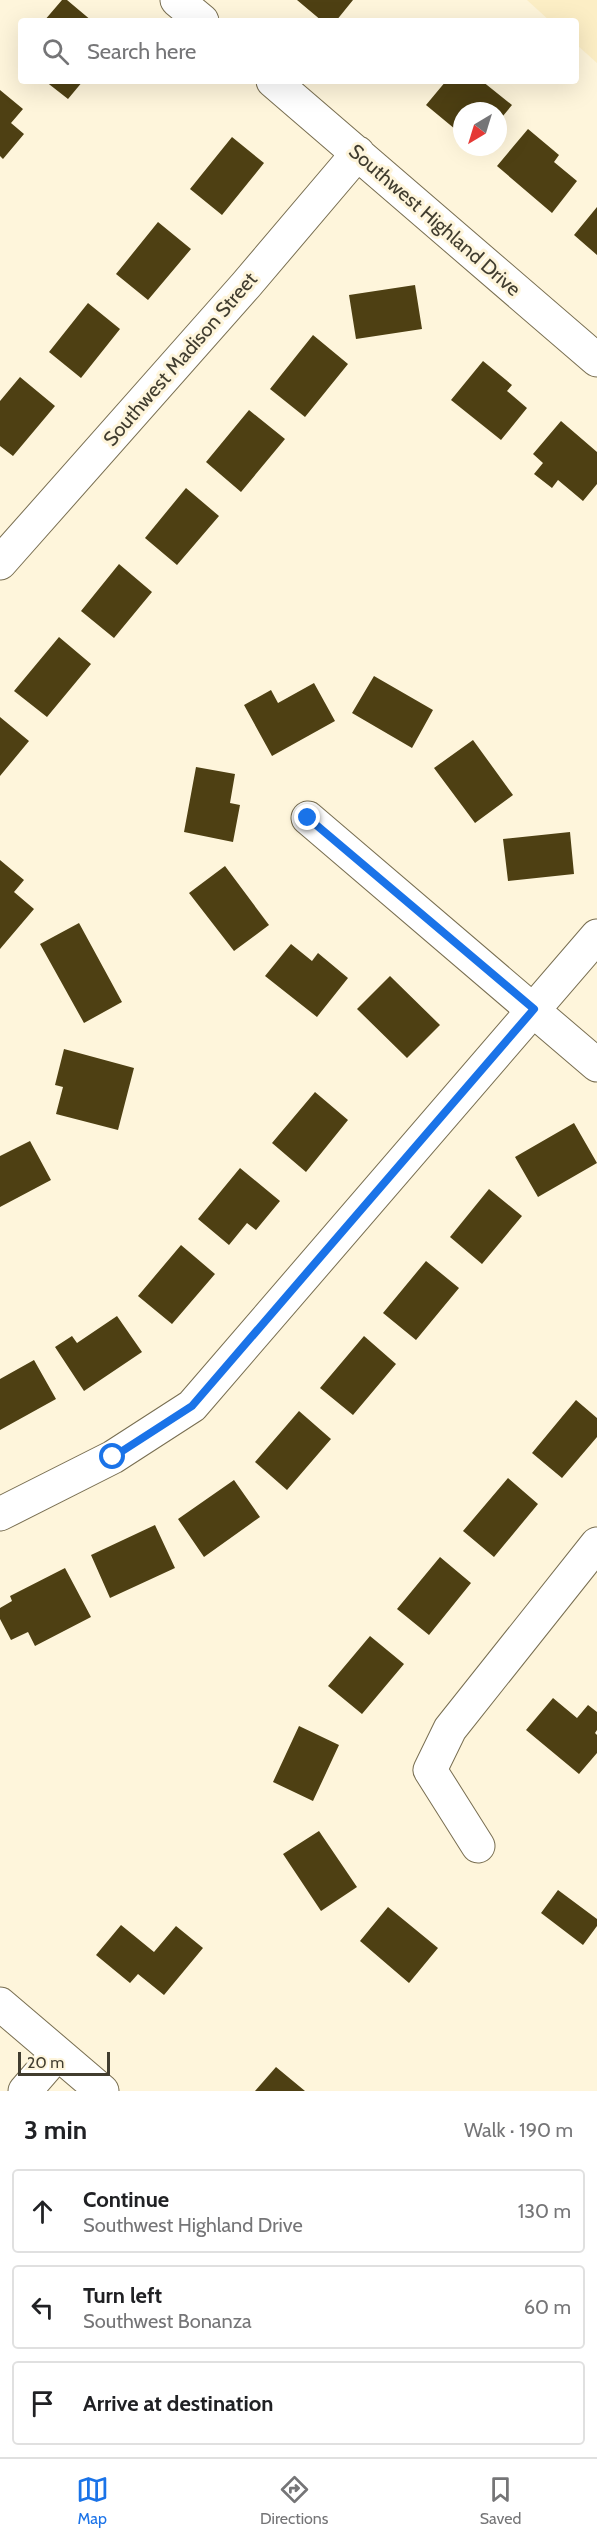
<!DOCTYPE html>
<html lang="en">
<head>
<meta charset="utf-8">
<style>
	:root { --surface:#fff; --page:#f2f2f2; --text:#202124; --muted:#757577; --line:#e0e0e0; --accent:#1a73e8 }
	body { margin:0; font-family:Cabin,sans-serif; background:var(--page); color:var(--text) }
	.compass { position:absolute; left:453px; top:102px; width:54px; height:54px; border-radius:50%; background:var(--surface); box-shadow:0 6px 24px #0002; rotate:218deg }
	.scale { position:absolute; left:18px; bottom:15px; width:92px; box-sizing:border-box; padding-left:6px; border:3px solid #413d2f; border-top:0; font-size:16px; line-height:21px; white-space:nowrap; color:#413d2f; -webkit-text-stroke:4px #fef5db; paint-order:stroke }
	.stop { position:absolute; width:18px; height:18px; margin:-14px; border:4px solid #1a73e8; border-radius:50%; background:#fff }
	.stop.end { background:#1a73e8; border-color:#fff; box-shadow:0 2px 6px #0008 }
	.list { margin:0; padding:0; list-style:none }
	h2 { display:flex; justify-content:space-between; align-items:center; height:78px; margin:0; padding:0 24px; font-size:26px }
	h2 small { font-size:20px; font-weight:400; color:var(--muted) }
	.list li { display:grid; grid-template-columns:39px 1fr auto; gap:18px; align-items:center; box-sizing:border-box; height:84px; margin:0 12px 12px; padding:0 12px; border:2px solid var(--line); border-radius:6px }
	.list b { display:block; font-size:22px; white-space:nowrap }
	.list p { margin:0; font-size:20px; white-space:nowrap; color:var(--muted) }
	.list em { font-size:20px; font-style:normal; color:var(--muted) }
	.icon { flex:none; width:33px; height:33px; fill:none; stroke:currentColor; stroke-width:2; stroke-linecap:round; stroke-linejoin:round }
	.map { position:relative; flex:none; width:597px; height:2091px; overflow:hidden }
	.search { position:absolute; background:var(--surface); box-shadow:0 6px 24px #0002; left:18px; right:18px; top:18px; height:66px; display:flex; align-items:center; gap:15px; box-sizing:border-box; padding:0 21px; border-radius:6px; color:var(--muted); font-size:22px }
	.sheet { height:366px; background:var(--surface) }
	nav { display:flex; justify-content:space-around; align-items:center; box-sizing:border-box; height:84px; border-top:2px solid var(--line); background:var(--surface); font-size:16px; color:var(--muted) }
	nav a { display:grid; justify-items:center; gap:3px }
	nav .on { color:var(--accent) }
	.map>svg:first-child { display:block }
	.built { fill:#fceec5 }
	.building { fill:#4e4013 }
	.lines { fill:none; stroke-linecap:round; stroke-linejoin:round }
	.minor-casing { stroke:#786e51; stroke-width:35 }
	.minor { stroke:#fff; stroke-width:33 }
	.route { stroke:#1a73e8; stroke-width:8 }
	.labels { text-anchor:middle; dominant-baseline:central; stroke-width:6; stroke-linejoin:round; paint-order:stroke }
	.street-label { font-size:20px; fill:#413d2f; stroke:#fef5db }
</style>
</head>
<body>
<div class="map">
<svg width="597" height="2091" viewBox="0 0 597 2091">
	<rect width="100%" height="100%" fill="#fef5db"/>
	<path class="built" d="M527,0H597V63L576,44V21H550Z"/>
	<path class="building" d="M62,0H67L92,21H44Z
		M297,0H353L336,21H322Z
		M45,81H83L68,99Z
		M446,81H482L512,105L498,122V111H462V119L455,129L426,105Z
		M0,90L23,109L11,123L24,134L3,159L0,156Z
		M528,129L559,155L554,162L577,181L552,213L497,166Z
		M232,137L264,163L222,215L190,189Z
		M597,207V255L574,235Z
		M158,222L191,249L148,300L116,274Z
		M415,285L422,329L356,339L349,295Z
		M88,303L120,329L81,378L49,352Z
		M313,335L348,364L305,417L270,389Z
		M483,361L512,385L507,391L527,408L501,440L451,400Z
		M20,377L55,406L13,456L0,446V401Z
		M249,410L285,439L241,492L206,462Z
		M561,421L597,452V484L583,501L558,480L552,488L534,474L543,463L533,454Z
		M186,488L219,516L177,565L145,538Z
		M119,564L152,592L114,638L81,611Z
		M59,637L91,664L47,717L14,691Z
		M374,676L433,710L412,748L352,713Z
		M314,683L335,721L272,756L244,705L271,690L278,703Z
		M0,717L29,741L0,776Z
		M473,740L513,795L475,823L434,768Z
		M196,767L235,774L230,803L240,805L233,842L184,832Z
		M570,832L574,874L508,881L503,839Z
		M0,860L24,880L14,892L34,909L0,949Z
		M225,866L269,925L234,951L189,893Z
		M79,923L122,1002L84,1023L40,944Z
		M291,944L312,961L318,953L348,978L317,1017L265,976Z
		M390,976L440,1025L407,1058L357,1009Z
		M64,1049L134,1068L118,1130L56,1114L63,1087L55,1085Z
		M315,1092L348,1120L306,1172L272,1143Z
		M574,1123L597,1163L538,1197L515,1157Z
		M30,1141L51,1180L0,1207V1156Z
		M240,1168L280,1201L256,1230L247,1223L229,1245L198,1219Z
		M489,1189L522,1216L482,1264L450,1237Z
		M181,1245L215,1274L172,1324L138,1296Z
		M426,1261L459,1288L416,1340L383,1313Z
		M117,1316L142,1352L84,1391L55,1347L72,1336L77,1343Z
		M364,1336L396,1364L353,1415L320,1388Z
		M34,1360L56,1399L0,1430V1379Z
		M576,1400L597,1418V1437L562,1478L532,1453Z
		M299,1411L331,1439L287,1490L255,1462Z
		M508,1478L538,1504L494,1557L463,1531Z
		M234,1480L260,1517L204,1557L178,1519Z
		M155,1525L175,1568L110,1598L91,1555Z
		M440,1557L471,1583L429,1635L397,1609Z
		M65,1568L91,1617L35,1646L28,1632L11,1640L0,1619V1608L12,1601L10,1596Z
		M370,1636L404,1664L362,1714L328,1686Z
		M553,1698L577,1718L588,1705L597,1712V1730L595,1733L597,1735V1753L579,1774L526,1730Z
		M299,1726L339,1745L313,1801L273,1782Z
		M319,1831L357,1887L321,1911L283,1854Z
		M558,1890L597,1919V1926L583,1945L541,1913Z
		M388,1907L438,1948L409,1983L360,1941Z
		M121,1925L154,1952L176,1926L203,1948L164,1995L138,1974L130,1983L96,1955Z
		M276,2067L305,2091H255Z"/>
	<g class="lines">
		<defs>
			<path id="minor" d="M177,0L202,21
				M273,81L597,360
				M0,563L246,285L358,153
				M308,818L597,1065
				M0,1514L113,1457L192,1406L597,936
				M478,1846L430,1770L450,1729L597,1544
				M0,2004L102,2091
				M25,2091L57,2054"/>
		</defs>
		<use href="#minor" class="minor-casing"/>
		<use href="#minor" class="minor"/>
	</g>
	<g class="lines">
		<path class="route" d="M113,1457L192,1406L534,1009L308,818"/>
	</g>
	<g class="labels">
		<g class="street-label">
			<text transform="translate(435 220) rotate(41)">Southwest Highland Drive</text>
			<text transform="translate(180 359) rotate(-49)">Southwest Madison Street</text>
		</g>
	</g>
</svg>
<svg class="compass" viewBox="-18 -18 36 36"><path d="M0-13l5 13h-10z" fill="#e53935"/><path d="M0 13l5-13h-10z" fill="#757577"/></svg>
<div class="scale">20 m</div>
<div class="stop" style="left:113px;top:1457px"></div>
<div class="stop end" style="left:308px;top:818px"></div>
<div class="search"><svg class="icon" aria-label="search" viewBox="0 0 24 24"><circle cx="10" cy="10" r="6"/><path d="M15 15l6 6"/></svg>Search here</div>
</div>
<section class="sheet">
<h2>3 min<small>Walk · 190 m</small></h2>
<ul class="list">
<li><svg class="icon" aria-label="ahead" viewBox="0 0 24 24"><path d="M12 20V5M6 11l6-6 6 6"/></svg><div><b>Continue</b><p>Southwest Highland Drive</p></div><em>130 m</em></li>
<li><svg class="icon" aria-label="left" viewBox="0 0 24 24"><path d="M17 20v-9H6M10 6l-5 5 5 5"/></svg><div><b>Turn left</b><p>Southwest Bonanza</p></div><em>60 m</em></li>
<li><svg class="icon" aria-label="arrive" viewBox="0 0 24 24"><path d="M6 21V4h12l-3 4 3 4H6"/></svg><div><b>Arrive at destination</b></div></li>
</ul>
</section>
<nav>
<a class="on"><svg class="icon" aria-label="map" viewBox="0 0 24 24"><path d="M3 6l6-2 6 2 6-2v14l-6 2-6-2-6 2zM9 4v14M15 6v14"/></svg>Map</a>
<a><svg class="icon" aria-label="directions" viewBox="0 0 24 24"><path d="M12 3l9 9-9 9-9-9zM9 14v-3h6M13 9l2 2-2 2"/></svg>Directions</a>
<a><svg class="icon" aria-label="saved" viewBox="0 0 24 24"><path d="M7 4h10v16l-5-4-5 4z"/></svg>Saved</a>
</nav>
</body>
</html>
